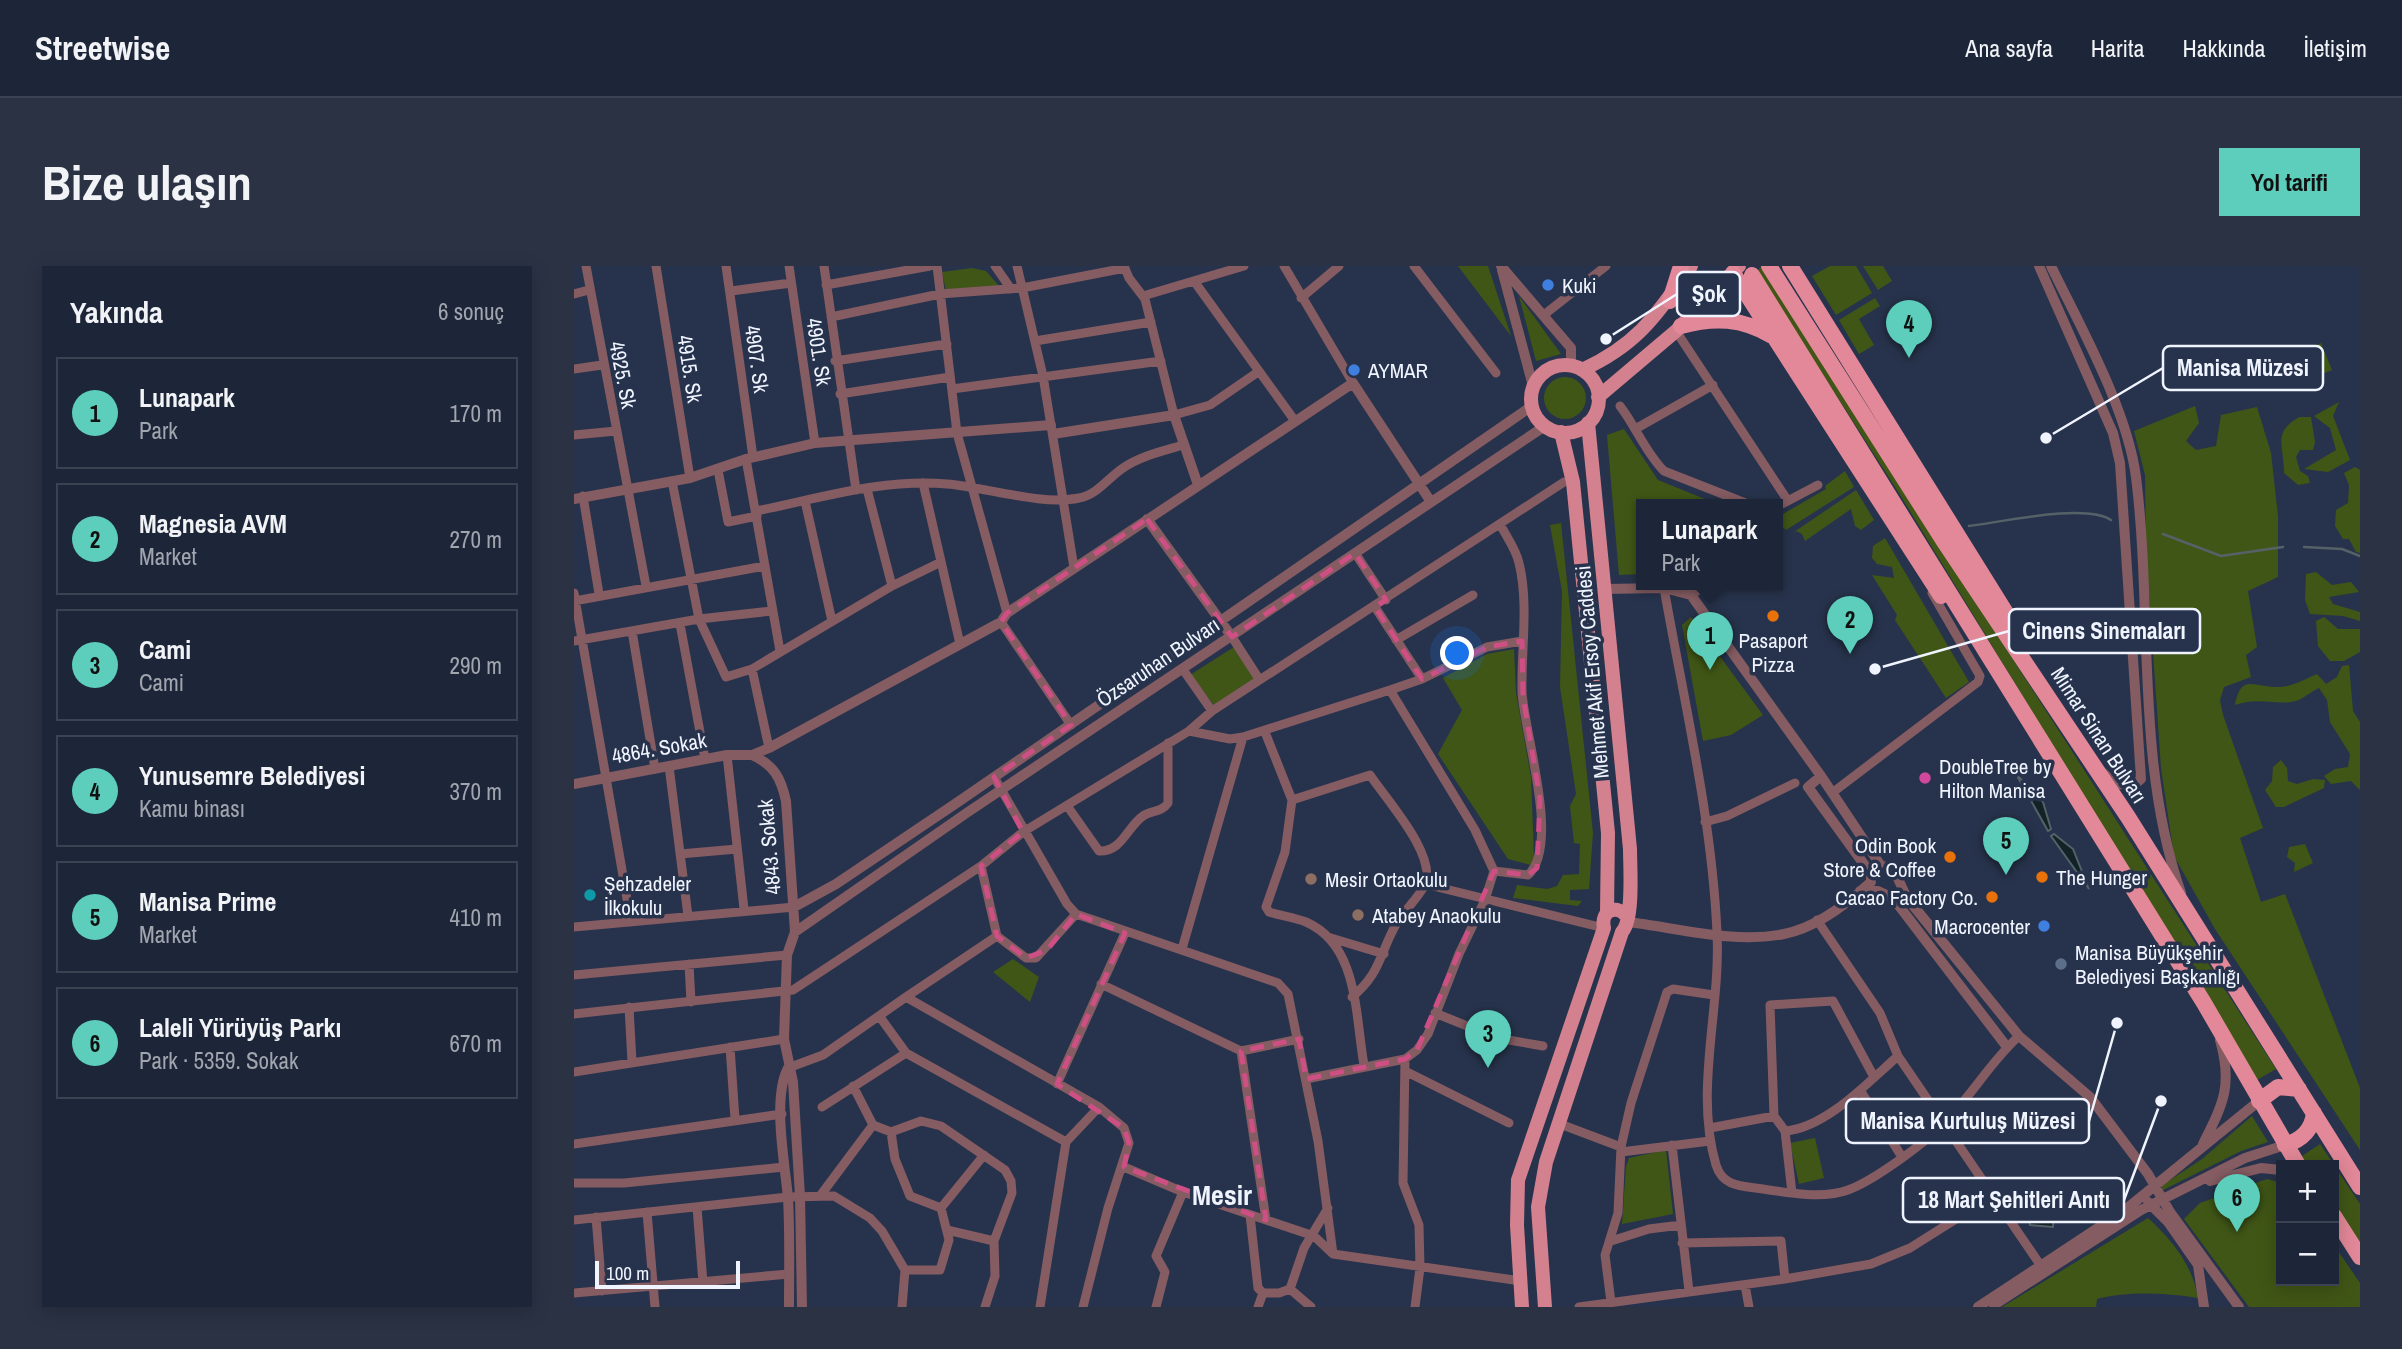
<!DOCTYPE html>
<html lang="tr">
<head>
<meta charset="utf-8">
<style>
	:root { --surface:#1d2639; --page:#2a3244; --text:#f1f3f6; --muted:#a0a5ae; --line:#3b4353; --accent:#5ccebb }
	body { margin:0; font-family:"Archivo Narrow",sans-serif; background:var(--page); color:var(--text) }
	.controls { position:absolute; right:21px; bottom:21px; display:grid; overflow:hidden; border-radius:0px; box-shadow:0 4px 18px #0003 }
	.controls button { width:63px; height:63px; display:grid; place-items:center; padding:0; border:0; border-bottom:2px solid var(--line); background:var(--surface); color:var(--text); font:35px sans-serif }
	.scale { position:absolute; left:21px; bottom:18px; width:145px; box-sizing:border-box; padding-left:7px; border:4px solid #eff4fe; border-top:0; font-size:19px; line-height:24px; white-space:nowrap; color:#eff4fe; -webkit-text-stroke:5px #27334c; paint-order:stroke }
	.you { position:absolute; left:884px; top:388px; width:24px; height:24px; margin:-18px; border:5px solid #fff; border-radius:50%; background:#1a73e8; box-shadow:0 0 0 10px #1a73e833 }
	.badge { display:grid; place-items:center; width:46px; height:46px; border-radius:50%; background:var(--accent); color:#111; font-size:23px; font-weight:700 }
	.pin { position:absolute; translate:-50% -58px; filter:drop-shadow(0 2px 4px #0008) }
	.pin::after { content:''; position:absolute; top:37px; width:24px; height:21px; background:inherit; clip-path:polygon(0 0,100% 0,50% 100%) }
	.popup { position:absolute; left:1062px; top:233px; width:147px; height:91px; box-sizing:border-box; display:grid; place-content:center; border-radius:0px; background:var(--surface); filter:drop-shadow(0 2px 5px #0005); font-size:23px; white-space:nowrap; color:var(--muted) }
	.popup b { font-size:26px; color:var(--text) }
	.popup::after { content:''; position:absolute; left:50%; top:100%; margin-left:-14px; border:14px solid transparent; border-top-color:var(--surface) }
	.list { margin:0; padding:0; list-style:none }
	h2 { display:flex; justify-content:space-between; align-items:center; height:91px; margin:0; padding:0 28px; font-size:30px }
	h2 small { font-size:23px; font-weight:400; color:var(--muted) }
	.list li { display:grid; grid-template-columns:46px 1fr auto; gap:21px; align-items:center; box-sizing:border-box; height:112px; margin:0 14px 14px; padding:0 14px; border:2px solid var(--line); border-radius:0px }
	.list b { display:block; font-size:26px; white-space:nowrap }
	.list p { margin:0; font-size:23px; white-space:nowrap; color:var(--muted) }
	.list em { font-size:23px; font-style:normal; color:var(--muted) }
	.map { position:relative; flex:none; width:1786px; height:1041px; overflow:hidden; border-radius:0px }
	header { display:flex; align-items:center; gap:42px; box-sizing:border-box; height:98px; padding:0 35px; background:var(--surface); border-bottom:2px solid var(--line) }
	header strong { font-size:33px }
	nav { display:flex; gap:38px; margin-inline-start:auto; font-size:24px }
	.intro { display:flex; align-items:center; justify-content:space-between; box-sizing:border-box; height:168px; padding:0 42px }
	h1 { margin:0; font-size:49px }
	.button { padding:18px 32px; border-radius:0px; background:var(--accent); color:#111; font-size:24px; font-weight:700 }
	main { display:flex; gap:42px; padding:0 42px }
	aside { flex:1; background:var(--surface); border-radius:0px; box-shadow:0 4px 18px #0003 }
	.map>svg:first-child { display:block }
	.green { fill:#405616 }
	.water { fill:#122327; stroke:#546268; stroke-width:2 }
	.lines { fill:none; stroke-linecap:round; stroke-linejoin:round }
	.stream { stroke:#546268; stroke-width:2.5 }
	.minor { stroke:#845c62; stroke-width:9 }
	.tertiary { stroke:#845c62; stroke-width:10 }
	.primary { stroke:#d3818f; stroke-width:14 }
	.trunk { stroke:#e28898; stroke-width:16 }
	.marked { fill:none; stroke:#cd4f84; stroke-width:5; stroke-dasharray:14 9; stroke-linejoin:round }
	.shop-dot { fill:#3f7fe0; stroke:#27334c; stroke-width:2.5 }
	.food-dot { fill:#e8710a; stroke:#27334c; stroke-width:2.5 }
	.hotel-dot { fill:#d1479c; stroke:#27334c; stroke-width:2.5 }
	.education-dot { fill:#8d6e63; stroke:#27334c; stroke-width:2.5 }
	.culture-dot { fill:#0f9aa8; stroke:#27334c; stroke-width:2.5 }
	.service-dot { fill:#5c6f8a; stroke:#27334c; stroke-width:2.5 }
	.labels { text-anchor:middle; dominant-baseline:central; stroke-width:7; stroke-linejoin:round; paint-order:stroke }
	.poi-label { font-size:21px; fill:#eff4fe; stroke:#27334c; text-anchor:start }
	.street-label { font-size:21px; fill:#eff4fe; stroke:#27334c }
	.district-label { font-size:28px; font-weight:bold; fill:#eff4fe; stroke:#27334c }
	.leader { fill:none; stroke:#eff4fe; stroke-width:2.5 }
	.callout-dot { fill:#eff4fe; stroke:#27334c; stroke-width:2.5 }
	.callout { fill:#27334c; stroke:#eff4fe; stroke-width:2.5 }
	.callout-label { font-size:23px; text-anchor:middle; font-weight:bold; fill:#eff4fe }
</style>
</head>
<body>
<header>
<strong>Streetwise</strong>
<nav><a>Ana sayfa</a><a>Harita</a><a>Hakkında</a><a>İletişim</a></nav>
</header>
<div class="intro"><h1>Bize ulaşın</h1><a class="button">Yol tarifi</a></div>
<main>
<aside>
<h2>Yakında<small>6 sonuç</small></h2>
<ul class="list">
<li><span class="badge">1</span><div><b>Lunapark</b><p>Park</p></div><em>170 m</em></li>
<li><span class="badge">2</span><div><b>Magnesia AVM</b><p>Market</p></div><em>270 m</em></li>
<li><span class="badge">3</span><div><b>Cami</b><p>Cami</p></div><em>290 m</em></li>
<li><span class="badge">4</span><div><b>Yunusemre Belediyesi</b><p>Kamu binası</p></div><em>370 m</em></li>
<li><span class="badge">5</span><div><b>Manisa Prime</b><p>Market</p></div><em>410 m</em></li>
<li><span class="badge">6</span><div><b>Laleli Yürüyüş Parkı</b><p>Park · 5359. Sokak</p></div><em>670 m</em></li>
</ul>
</aside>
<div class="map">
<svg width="1786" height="1041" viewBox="0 0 1786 1041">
	<rect width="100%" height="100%" fill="#27334c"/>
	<path class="green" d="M884,0H914L937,70Z
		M1256,0H1282L1298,27L1262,49L1238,10Z
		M1289,0H1309L1318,15L1304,24Z
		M1187,1L1702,803L1683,814L1328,232L1183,5Z
		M398,2L412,5L425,20L372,25L368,6Z
		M945,30L987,88L962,95Z
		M1301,32L1306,40L1285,53L1300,79L1285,88L1265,54Z
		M1747,77L1758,104L1706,125L1695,99Z
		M970 132a21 21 0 1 1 42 0a21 21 0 1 1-42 0Z
		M1765,136L1759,150L1776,194L1754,206L1730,203L1762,184L1756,162L1740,150Z
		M1621,140L1625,157L1612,175L1622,184L1642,180L1647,149L1683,141L1697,187L1704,250V311L1674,325L1683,381L1672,389L1677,411L1650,421L1646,434L1649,449L1689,562L1666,572L1687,636L1711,628L1786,822V884L1641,663L1600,590L1587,502L1572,284L1571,209L1560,165Z
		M1725,151H1737L1741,176L1739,184H1726L1722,191L1726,205L1734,210L1736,217L1724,219L1710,207C1710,179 1698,167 1725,151Z
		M1050,163L1084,214L1143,238H1068V308L1045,309L1033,169Z
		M1781,201L1786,204V287L1782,286L1775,273H1769L1761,260L1762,244L1774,237L1775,219L1770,207Z
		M1271,205L1280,221L1212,264L1204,257V251L1252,223L1251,220Z
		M1282,224L1300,254L1287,264L1281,260L1277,243L1231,275L1228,268L1222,265L1217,268Z
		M987,257L1019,567L1015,623L996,624V634L1008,635L1004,640L939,632L943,619L973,623L983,620L989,609L1005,608L1006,578L1000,577L996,540L1002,528L986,421L988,325L976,259Z
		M1311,272L1395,416L1372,432L1321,354L1323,349L1298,309L1320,312L1318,301L1303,298L1298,292L1299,280Z
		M1742,306L1758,319L1777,316L1785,326L1755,331L1759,338L1786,346V355L1769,350L1736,348L1731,334L1732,308Z
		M1117,351L1189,449L1157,469L1129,475L1108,359Z
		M1750,351L1764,363H1786V386L1770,395H1756L1744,380L1742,355Z
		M660,381L680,413L640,439L616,409Z
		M940,383L942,427L957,511L960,591L957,599L934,593L864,488L888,444L869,412L913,388Z
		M1775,399L1779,445L1786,456V524L1777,515L1757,518L1750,510L1761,503L1774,501L1776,488L1756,456L1753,434L1745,422C1738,425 1731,431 1725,434C1705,441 1686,430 1661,439C1667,406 1681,422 1705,421C1717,421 1732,413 1743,408L1752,418L1763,411L1768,400Z
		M1707,494L1713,502L1714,515L1723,518L1739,513L1751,514L1750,522L1710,541H1702L1691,524L1698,515L1699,501Z
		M1731,578L1739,597L1720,606L1721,597L1713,591L1715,581Z
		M439,693L465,711L456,736L419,706Z
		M1678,850L1694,876L1667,885L1589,924L1587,920L1628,893Z
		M1241,872L1250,912L1225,918L1216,877Z
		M1746,878L1760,899H1730L1725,892Z
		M1092,884L1099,948L1048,958L1052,901L1055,892Z
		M1760,899L1786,938V980L1760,942Z
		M1693,913L1707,917V1015H1760V979L1786,1017V1041H1675L1610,953L1626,937Z
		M1574,952C1598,974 1619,1000 1624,1032C1592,1027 1554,1025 1523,1033L1522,1041H1428Z"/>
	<path class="water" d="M1442,508L1469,536L1477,563L1474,565Z
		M1480,568L1499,583L1515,623L1477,570Z
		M1450,927L1456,929L1460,939L1480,944L1479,961L1456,959L1455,950L1447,949L1446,932Z"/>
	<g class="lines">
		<path class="stream" d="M1395,260C1428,256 1511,237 1537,254
			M1589,268L1647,290L1709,281
			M1730,281L1768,283L1786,290"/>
		<path class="minor" d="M12,0L72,320
			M82,0L116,212
			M152,0L179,191
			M215,0L241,177
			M250,0L282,224
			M363,0L383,167L433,347
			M421,0L437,23
			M443,0L469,110L500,302
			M550,0L555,12L571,33L600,149L636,139L684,106
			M710,0L779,117
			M840,0L922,107
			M620,15L721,155
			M252,19L356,0
			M157,25L217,17
			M0,28L15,24
			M569,30L670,0
			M727,32L765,0
			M971,48L1032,0
			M257,51L366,28L448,22L551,2
			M1102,65L1214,235
			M461,75L577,56
			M261,95L373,78
			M0,103L28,99
			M378,123L587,95
			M266,128L376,111
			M1046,140C1062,161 1072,187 1090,205L1174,238
			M1063,162L1139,119
			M0,169L42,165
			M172,193L206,385
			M144,204L154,256L183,250
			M98,215L125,353L152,411L178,403L318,320L367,296
			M349,217L386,378
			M293,223L318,320
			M9,230L25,328
			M231,235L258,355
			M1204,240L1244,219
			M182,245C243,233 310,212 373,218C411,221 468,240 505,232C523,229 534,212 549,202C566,190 589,185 609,179
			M781,287L812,334
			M1097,318L1090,322C1110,436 1138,552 1143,667C1147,743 1120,824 1142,899C1149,922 1170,920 1189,923C1214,927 1250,933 1274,924C1299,915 1350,878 1369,858C1397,831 1416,796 1445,770
			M0,327L57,656
			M1117,329L1133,318
			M0,335L191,300
			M801,341L848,413
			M427,356L497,459
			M106,358L131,493
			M58,365L81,503
			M658,371L685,413
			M822,374L899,329
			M0,375L125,353L198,345
			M178,403L195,482
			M610,405L638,445
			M816,424L848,413L913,381L948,375
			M615,465L638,445L990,216
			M691,466L718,534
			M153,489L170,643
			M95,500L114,650
			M420,511L493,638L502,648L704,717L714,728L744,875L759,988
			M1258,527L1404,416L1406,410L1358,327
			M494,541L525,585C548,586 553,561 569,550C578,544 587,547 594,537V477
			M1131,556L1153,550L1221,517
			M106,588L163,583
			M407,600L423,670L452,692H462L502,648
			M920,605L954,609C987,579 950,467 948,426C947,384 955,338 945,297C942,283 932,270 926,258
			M851,618L1030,662
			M1243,654L1306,747L1324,790
			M0,661L220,641
			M757,672L810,688
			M608,683L669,471
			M115,698L117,736
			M0,709L213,689
			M527,718L667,785L725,773
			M332,731L423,670
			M778,731C805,709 805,691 820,662C827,647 846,631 851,618C863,589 812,533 796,509L718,534L711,586L692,641L695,646C707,650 720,651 732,656C785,679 781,750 790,799
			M55,741L58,796
			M861,747L923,772L969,780
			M0,748L219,724L407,600L449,566L615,465L656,473L669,471L816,424L901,564L920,605L911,634L885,688L854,768L843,784L831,793L732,813
			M306,751L332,787L492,876
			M156,781L161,853
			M667,785L692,954
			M831,793L829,917L845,959L846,1002L841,1041
			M214,802L249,789L332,731L525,841L550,862L555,877L534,942L509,1041
			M831,805L935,857
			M0,806L210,773
			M483,818L551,667
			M1286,824L1328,891
			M248,841L332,787
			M1200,850L1196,739L1259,735L1300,811
			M986,858L1047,881
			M299,859L317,866L347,855L367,860L431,904L437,915L438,927L420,975L421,1010L411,1041
			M1136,862L1200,850L1211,865C1252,862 1294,816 1324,790L1467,1000
			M1211,865L1218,927
			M317,866L321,893L336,930L367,942L375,974L366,1004H331
			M0,878L208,848
			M1098,879L1115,1025
			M1047,886L1136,875
			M550,901L609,926L740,970L759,988L947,1015
			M0,917H50L210,901
			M246,930L299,859L279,820
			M123,941L129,1017
			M367,942L410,889
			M73,946L81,1041
			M676,949L684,1022L689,1027H705L716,1023L737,1041
			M22,951L28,1025
			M0,954L214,931L260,930L296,952L308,965L331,1004L328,1041
			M373,964L420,975
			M1037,975L1075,963L1107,959
			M1108,977L1207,975L1211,1013
			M1171,1019L1175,1041
			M716,1023L730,982L754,942
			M0,1027L215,1008
			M1037,1036L1031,989L1044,947L1047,881L1057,837L1093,726L1099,723L1140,729
			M466,1041L492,876L525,841
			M582,1041L591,1006L582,990L609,926
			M684,1041L689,1027
			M1005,1041L1211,1013L1297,998L1336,982L1417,931"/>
		<path class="tertiary" d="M927,0L997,82V99
			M1465,0L1539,167L1546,197L1567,513L1560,519L1542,518L1529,507
			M1477,0C1507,62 1553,143 1562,211C1579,348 1561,495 1607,627
			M928,4L959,120
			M479,168L600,149L624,219
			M0,233L116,212L172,193L241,177L477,159
			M573,253L658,371
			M1031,323L1090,322L1117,329L1247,510L1307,600
			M178,489C200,499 207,512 212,535L221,666L213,689L210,773L219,816L226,930L228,1041
			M1247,510L1234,521L1297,608V614
			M0,518L153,489H178L195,482L427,356L433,347L779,117L857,236
			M1297,608L1307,600L1319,602L1333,632L1445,770L1516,831L1574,908L1596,946L1665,1041
			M1286,625H1304L1319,632L1433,781
			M220,641L262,618L384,536L958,140
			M1054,656C1104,662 1160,678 1210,668C1241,662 1274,637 1297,616
			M221,666L394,546L971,160
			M214,802C198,832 211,898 214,932C216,968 215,1005 215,1041
			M1629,878C1649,838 1659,820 1646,774
			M1636,915L1687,902L1707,904
			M1574,936L1594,956L1624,999L1630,1041
			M1420,1039L1567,944L1671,892L1711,879
			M1404,1041L1551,944L1685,835"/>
		<path class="primary" d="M957 133a34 34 0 1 1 68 0a34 34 0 1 1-68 0Z
			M1008,104C1065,78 1083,48 1117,0
			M1024,131L1102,65L1165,0
			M987,166L999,216L1034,567L1033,646
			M948,1041L943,959L944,914L1030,662C1026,644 1044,637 1054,652
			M971,1041L964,941L972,896L1048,666C1060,653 1056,602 1056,583L1014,157"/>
		<path class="trunk" d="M1195,0L1369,274L1554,551L1786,921
			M1216,0L1442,363
			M1159,7L1367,330
			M1178,9L1630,737L1724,899
			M1096,35L1107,0
			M1107,60C1140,51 1168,52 1198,70
			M1685,835L1704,821L1725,823
			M1711,879C1727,874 1738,865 1740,847
			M1760,950L1786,991"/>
	</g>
	<path class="marked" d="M573,253L658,371L781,287L812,334L801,341L848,413L913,381L948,375L949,430L966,533L963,602L954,609L920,605L843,784L831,793L732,813L725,773L667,785L692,954L550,901L555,877L550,862L483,818L551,667L502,648L473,684L452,692L423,670L407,600L449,566L420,511L497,459L427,356L433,347Z"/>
	<g class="shop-dot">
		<circle cx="974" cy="19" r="7"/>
		<circle cx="780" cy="104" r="7"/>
		<circle cx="1470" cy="660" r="7"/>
	</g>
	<g class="food-dot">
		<circle cx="1199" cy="350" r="7"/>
		<circle cx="1376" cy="591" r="7"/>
		<circle cx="1468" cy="611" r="7"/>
		<circle cx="1418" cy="631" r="7"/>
	</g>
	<circle class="hotel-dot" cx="1351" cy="512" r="7"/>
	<g class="education-dot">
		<circle cx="737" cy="613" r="7"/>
		<circle cx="784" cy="649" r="7"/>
	</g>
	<circle class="culture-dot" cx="16" cy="629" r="7"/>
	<circle class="service-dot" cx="1487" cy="698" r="7"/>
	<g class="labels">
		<g class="poi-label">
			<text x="988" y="19">Kuki</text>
			<text x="794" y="104">AYMAR</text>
			<text x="1199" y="374" text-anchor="middle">Pasaport<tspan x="1199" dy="24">Pizza</tspan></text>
			<text x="1365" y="500">DoubleTree by<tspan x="1365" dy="24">Hilton Manisa</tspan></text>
			<text x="1362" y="579" text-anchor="end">Odin Book<tspan x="1362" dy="24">Store &amp; Coffee</tspan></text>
			<text x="1482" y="611">The Hunger</text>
			<text x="751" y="613">Mesir Ortaokulu</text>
			<text x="30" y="617">Şehzadeler<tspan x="30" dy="24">İlkokulu</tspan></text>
			<text x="1404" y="631" text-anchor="end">Cacao Factory Co.</text>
			<text x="798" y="649">Atabey Anaokulu</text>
			<text x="1456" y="660" text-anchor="end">Macrocenter</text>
			<text x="1501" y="686">Manisa Büyükşehir<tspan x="1501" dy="24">Belediyesi Başkanlığı</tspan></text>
		</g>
		<g class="street-label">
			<text transform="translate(245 86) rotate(81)">4901. Sk</text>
			<text transform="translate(183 93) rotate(82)">4907. Sk</text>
			<text transform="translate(116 103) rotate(81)">4915. Sk</text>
			<text transform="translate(49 109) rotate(79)">4925. Sk</text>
			<text transform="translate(584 396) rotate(-34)">Özsaruhan Bulvarı</text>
			<text transform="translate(1018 406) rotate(-95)">Mehmet Akif Ersoy Caddesi</text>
			<text transform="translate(1525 469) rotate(57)">Mimar Sinan Bulvarı</text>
			<text transform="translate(85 482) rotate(-10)">4864. Sokak</text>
			<text transform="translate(195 581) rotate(-95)">4843. Sokak</text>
		</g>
		<g class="district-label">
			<text x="648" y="929">Mesir</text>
		</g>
	</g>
	<path class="leader" d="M1032 73L1103 28M1472 172L1589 102M1301 403L1435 365M1543 757L1515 855M1587 835L1550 934"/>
	<g class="callout-dot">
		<circle cx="1032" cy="73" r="7"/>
		<circle cx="1472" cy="172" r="7"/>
		<circle cx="1301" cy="403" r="7"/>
		<circle cx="1543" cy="757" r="7"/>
		<circle cx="1587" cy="835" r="7"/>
	</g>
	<g class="callout">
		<rect x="1103" y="6" width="63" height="44" rx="7"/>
		<rect x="1589" y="80" width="160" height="44" rx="7"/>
		<rect x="1435" y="343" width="191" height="44" rx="7"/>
		<rect x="1272" y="833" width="243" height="44" rx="7"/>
		<rect x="1329" y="912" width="221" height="44" rx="7"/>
	</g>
	<g class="callout-label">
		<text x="1135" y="36">Şok</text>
		<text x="1669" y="110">Manisa Müzesi</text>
		<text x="1530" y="373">Cinens Sinemaları</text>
		<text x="1394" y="863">Manisa Kurtuluş Müzesi</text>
		<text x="1440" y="942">18 Mart Şehitleri Anıtı</text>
	</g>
</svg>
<div class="controls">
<button>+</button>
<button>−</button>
</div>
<div class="scale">100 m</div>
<div class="you"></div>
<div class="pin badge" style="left:1136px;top:404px">1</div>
<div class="popup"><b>Lunapark</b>Park</div>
<div class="pin badge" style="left:1276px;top:388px">2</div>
<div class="pin badge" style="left:914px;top:802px">3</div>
<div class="pin badge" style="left:1335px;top:92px">4</div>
<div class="pin badge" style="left:1432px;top:609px">5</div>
<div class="pin badge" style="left:1663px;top:966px">6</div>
</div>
</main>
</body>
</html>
